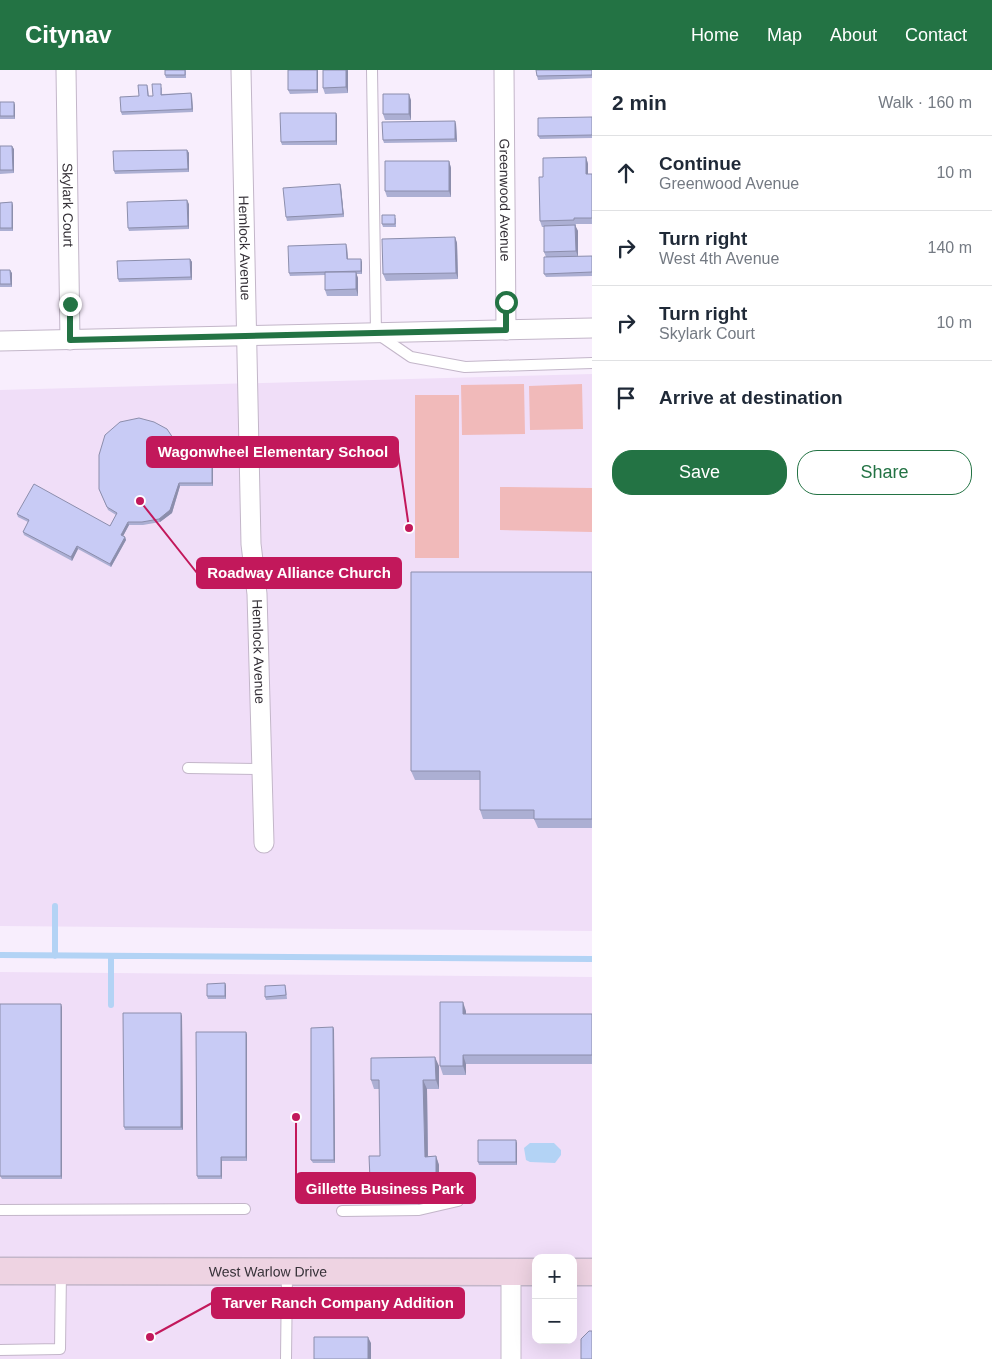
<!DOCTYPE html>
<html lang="en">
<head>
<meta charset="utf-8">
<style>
	:root { --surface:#fff; --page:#f2f2f3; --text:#1f2937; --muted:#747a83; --line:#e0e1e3; --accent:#237344 }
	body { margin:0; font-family:Arial,sans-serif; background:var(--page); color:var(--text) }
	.controls { position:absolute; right:15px; bottom:15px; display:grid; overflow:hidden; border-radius:10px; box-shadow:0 5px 20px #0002 }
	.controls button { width:45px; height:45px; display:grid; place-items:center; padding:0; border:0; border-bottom:1px solid var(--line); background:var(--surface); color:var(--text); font:25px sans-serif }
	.stop { position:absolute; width:15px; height:15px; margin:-11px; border:4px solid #237344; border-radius:50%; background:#fff }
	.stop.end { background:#237344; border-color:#fff; box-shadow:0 1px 5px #0008 }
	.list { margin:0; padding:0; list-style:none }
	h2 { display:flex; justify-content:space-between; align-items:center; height:65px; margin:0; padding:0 20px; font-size:21px }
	h2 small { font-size:16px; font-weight:400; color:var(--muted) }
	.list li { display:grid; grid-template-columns:32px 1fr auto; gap:15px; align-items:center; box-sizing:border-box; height:75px; padding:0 20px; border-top:1px solid var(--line) }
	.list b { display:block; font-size:19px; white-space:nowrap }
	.list p { margin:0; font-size:16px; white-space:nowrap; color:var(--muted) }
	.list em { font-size:16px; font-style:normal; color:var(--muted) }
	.actions { display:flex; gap:10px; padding:15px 20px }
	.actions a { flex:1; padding:11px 0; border:1px solid var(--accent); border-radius:20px; text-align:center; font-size:18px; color:var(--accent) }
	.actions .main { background:var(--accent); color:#fff }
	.icon { flex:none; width:28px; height:28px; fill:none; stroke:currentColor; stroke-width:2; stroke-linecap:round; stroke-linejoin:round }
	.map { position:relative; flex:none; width:592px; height:1289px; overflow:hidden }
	header { display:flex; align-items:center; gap:30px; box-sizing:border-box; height:70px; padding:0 25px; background:var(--accent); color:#fff }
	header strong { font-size:24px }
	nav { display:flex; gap:28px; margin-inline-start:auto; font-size:18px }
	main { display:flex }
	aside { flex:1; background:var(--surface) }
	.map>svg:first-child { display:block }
	.built { fill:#f0def8; fill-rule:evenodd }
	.green { fill:#f1baba }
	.water { fill:#b3d3f5 }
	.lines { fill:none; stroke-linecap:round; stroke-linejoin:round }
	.stream { stroke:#b3d3f5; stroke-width:6 }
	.lane-casing { stroke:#c3b6c9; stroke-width:12 }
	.street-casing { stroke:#c3b6c9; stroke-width:21 }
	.secondary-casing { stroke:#c3b6c9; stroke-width:29 }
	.lane { stroke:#fff; stroke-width:10 }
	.street { stroke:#fff; stroke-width:19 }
	.secondary { stroke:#eed3e2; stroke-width:26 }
	.wall { fill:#acafd3 }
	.shaded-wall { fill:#8c8eac }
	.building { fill:#c8cbf5; stroke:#8c8eac }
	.route { stroke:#237344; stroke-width:6 }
	.labels { text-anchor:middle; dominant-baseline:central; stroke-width:4; stroke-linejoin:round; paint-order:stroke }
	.street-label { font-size:14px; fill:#353037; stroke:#fff }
	.leader { fill:none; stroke:#c2185b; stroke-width:2 }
	.callout-dot { fill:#c2185b; stroke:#fff; stroke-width:2 }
	.callout { fill:#c2185b; stroke:#c2185b; stroke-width:2 }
	.callout-label { font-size:15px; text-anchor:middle; font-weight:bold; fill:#fff }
</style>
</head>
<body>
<header>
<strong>Citynav</strong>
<nav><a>Home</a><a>Map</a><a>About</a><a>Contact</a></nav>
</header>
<main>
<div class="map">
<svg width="592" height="1289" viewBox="0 0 592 1289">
	<rect width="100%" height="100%" fill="#f8eefd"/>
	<path class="built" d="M592,304V861L0,856V320Z
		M0,902L592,907V1289H0ZM536,1188H573V1270H536Z"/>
	<path class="green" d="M524,314L525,364L462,365L461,315Z
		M582,314L583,359L530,360L529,316Z
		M415,325H459V488H415Z
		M500,417L592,418V462L500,460Z"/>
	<path class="water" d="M530,1073H554L561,1080V1085L555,1093L530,1092L526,1090L524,1078Z"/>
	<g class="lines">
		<path class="stream" d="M55,836V886
			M0,885L592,889
			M111,886V935"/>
		<defs>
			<path id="lane" d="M372,0L376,263L411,287L465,297L592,293
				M188,698L262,699
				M0,1140L245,1139
				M342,1141L419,1140L458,1131
				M0,1280L60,1279L61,1201
				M286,1289L287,1203"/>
			<g id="street">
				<path id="s1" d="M66,0L70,270"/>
				<path id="s2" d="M241,0L251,474L257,524L264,773"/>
				<path id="s3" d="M504,0L506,260"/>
				<path d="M0,271L592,258"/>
				<path d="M511,1202V1289"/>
			</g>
			<g id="secondary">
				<path id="s4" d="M0,1201L536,1202"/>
				<path d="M573,1202H592"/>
			</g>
		</defs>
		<use href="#lane" class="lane-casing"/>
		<use href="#street" class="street-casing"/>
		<use href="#secondary" class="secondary-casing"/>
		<use href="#lane" class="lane"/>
		<use href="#street" class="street"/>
		<use href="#secondary" class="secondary"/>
	</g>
	<path class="wall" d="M186,0V8H166L165,5Z
		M288,0H318V23L290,24L288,20Z
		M323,0H348V23L325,24L323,18Z
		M592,0V8L538,10L537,6Z
		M147,15L148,18L149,26H153L162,17V24L191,23L192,26L193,42L122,45L121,42L139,26Z
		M411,30V50H385L383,44Z
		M0,32L15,35V49H0Z
		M336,43L337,46V75H282L281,72Z
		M592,47V68L540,69L538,66Z
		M456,54L457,72L384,73L383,70Z
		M0,76L14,79V103L0,104Z
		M187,80L189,83V102L115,104L114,101Z
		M586,87L588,94V104H592V154H576V157L578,161V187L592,186V206L546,207L544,204L546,187L544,182V157H542L540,151L543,107Z
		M449,91L451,98V127H387L385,121Z
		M340,114L341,117L344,147L287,151L286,147Z
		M12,132L13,136V161H0V133Z
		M189,134V159L129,161L128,158Z
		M396,148V157H383L382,154Z
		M455,167L457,173L458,209L386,211L383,204Z
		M347,177L348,189L362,192V204H356L358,208V226H327L325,220V205L290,206L289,203Z
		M190,189L192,192V210L119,212L118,209Z
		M0,200L12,203V217H0Z
		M180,385L213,388V416H180L172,443L160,452L143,455H129L123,466L125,467L126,470L111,497L78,479L72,491L24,465L23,462L28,452L18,447L17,444L110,456L116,445L108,440L99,419Z
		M592,502V758H538L534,749H483L480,740V710H415L411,701Z
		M225,913L226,916V929H208L207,926Z
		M285,915L286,918L287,929L266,930L265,927Z
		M62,937V1109H2L0,1106Z
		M466,941V944H592V994H466V1005H443L440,996Z
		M182,946L183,1060H125L124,1057Z
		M333,957L334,960L335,1093H313L311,1090Z
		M246,962L247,965V1091H222V1109H198L197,1106Z
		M439,996V1019H427L428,1086H436L439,1095V1117L373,1118L370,1109L380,1086L379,1019H374L371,1010Z
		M517,1073V1095H479L478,1092Z"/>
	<path class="shaded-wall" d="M317,0H318V23L317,20Z
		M346,0H348V23L346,17Z
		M191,23L192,26L193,42L192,39Z
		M409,24L411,30V50L409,44Z
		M14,32L15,35V49L14,46Z
		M336,43L337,46V75L336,71Z
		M455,51L456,54L457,72L455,69Z
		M12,76L14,79V103L13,100Z
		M187,80L189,83V102L188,99Z
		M586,87L588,94V110L586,104Z
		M449,91L451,98V127L449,121Z
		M340,114L341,117L344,147L343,144Z
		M187,130L189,134V159L188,156Z
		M12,132L13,136V161L12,158Z
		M575,155L578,161V187L576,181Z
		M455,167L457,173L458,209L456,203Z
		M346,174L347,177L348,192L347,189Z
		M190,189L192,192V210L191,207Z
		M361,189L362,192V204L361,201Z
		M10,200L12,203V217L11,214Z
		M356,202L358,208V226L356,219Z
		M212,385L213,388V416L212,413Z
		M179,413L180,416L172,443L160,452L159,449Z
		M128,452L129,455L122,468L121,465Z
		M125,467L126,470L111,497L110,494Z
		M77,476L78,479L72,491L71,487Z
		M225,913L226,916V929L225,926Z
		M463,932L466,941V953L463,944Z
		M61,934L62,937V1109L61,1106Z
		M181,943L182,946L183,1060L181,1057Z
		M333,957L334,960L335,1093L334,1090Z
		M246,962L247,965V1091L246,1087Z
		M463,985L466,994V1005L463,996Z
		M435,987L439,996V1019L436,1010Z
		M423,1010L427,1019L428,1096L425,1087Z
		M516,1070L517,1073V1095L516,1092Z
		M436,1086L439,1095V1117L436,1108Z
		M221,1087L222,1091V1109L221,1106Z
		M368,1267L371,1273V1289H368Z"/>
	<path class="building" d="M165,0H185V5H165Z
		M288,0H317V20H288Z
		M323,0H346V17L323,18Z
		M536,0H592V5L537,6Z
		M152,14H161V25L191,23L192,39L121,42L120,27L139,26L138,15H147L148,26H153Z
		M383,24H409V44H383Z
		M0,32H14V46H0Z
		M280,43H336V71L281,72Z
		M592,47V65L538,66V48Z
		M455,51V69L383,70L382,52Z
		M0,76H12L13,100H0Z
		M187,80L188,99L114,101L113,81Z
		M586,87V104H592V148H574V150L540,151L539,107H543V88Z
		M385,91H449V121H385Z
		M340,114L343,144L286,147L283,118Z
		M187,130L188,156L128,158L127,132Z
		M12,132V158H0V133Z
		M382,145H395V154H382Z
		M575,155L576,181L544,182V156Z
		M455,167L456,203L383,204L382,169Z
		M346,174L347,189H361V201L289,203L288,176Z
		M592,186V202L544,204V187Z
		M190,189L191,207L118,209L117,191Z
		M0,200H10L11,214H0Z
		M325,202H356V219L325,220Z
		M139,348L154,352L167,359L175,371L179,385H212V413H179L170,440L159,449L142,452H128L121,465L125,467L110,494L77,476L71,487L23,462L29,450L17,444L34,414L110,456L117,443L107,437L99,419V385L105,365L120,352Z
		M411,502H592V749H534V740H480V701H411Z
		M225,913V926H207V914Z
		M285,915L286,925L265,927V916Z
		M440,932H463V944H592V985H463V996H440Z
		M0,934H61V1106H0Z
		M123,943H181V1057H124Z
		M333,957L334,1090H311V958Z
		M196,962H246V1087H221V1106H197Z
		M435,987L436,1010H423L425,1087L436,1086V1108L370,1109L369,1086H380L379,1010H371V988Z
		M478,1070H516V1092H478Z
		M589,1261H592V1289H581V1269Z
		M314,1267H368V1289H314Z"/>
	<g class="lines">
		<path class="route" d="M70,234V270L506,260V232"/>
	</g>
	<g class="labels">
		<g class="street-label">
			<text stroke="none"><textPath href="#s3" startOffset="130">Greenwood Avenue</textPath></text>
			<text stroke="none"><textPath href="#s1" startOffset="135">Skylark Court</textPath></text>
			<text stroke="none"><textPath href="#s2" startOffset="178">Hemlock Avenue</textPath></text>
			<text stroke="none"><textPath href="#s2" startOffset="582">Hemlock Avenue</textPath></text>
			<text stroke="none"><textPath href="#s4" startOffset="268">West Warlow Drive</textPath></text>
		</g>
	</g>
	<path class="leader" d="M409 458L398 382M140 431L197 503M296 1047L296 1118M150 1267L212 1233"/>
	<g class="callout-dot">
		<circle cx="409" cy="458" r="5"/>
		<circle cx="140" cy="431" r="5"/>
		<circle cx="296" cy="1047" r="5"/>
		<circle cx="150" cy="1267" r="5"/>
	</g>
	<g class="callout">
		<rect x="147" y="367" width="251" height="30" rx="5"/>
		<rect x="197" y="488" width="204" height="30" rx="5"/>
		<rect x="296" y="1103" width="179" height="30" rx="5"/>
		<rect x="212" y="1218" width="252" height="30" rx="5"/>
	</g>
	<g class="callout-label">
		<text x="273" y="387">Wagonwheel Elementary School</text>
		<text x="299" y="508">Roadway Alliance Church</text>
		<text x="385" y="1124">Gillette Business Park</text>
		<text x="338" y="1238">Tarver Ranch Company Addition</text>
	</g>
</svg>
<div class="controls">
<button>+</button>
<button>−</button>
</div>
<div class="stop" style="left:506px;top:232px"></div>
<div class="stop end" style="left:70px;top:234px"></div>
</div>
<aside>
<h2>2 min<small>Walk · 160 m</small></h2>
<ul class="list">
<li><svg class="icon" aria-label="ahead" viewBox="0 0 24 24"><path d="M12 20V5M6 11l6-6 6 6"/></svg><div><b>Continue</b><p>Greenwood Avenue</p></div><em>10 m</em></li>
<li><svg class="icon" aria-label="right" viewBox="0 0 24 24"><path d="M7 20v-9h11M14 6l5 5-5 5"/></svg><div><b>Turn right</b><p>West 4th Avenue</p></div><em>140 m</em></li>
<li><svg class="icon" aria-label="right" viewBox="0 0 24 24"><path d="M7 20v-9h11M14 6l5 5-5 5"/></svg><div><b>Turn right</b><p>Skylark Court</p></div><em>10 m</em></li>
<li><svg class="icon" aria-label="arrive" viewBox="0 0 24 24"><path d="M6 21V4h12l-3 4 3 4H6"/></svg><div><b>Arrive at destination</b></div></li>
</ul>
<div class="actions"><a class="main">Save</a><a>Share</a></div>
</aside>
</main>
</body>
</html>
